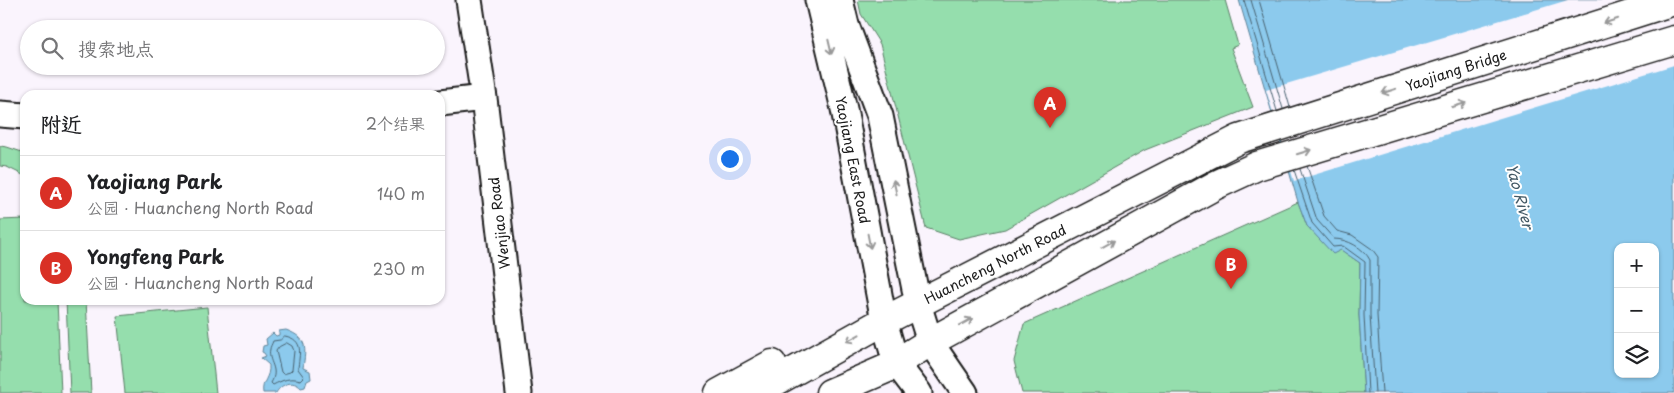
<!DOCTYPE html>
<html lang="zh">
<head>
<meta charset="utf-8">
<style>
	:root { --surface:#fff; --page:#f6f6f6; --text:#202124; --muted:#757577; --line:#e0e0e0; --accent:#d93025 }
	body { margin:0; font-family:"Playpen Sans","LXGW WenKai TC",sans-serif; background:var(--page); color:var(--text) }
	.controls { position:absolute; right:15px; bottom:15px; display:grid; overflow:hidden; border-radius:10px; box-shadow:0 1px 4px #0004 }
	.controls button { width:45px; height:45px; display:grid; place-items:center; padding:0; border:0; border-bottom:1px solid var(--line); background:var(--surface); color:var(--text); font:25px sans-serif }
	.you { position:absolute; left:729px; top:158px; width:18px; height:18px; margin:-12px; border:4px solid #fff; border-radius:50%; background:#1a73e8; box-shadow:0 0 0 8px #1a73e833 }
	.badge { display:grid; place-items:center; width:32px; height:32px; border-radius:50%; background:var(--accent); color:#fff; font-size:16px; font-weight:700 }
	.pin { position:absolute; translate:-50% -41px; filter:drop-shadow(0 1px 2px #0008) }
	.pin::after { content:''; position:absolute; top:26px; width:18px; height:15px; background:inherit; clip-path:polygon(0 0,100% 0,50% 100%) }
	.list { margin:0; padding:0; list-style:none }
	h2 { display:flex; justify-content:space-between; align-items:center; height:65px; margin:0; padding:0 20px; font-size:21px }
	h2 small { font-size:16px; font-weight:400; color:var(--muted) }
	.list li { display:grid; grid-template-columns:32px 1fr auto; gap:15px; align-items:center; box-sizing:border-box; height:75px; padding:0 20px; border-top:1px solid var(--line) }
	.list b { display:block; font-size:19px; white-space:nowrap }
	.list p { margin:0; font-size:16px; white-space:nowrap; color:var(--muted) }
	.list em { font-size:16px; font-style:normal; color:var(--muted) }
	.icon { flex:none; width:28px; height:28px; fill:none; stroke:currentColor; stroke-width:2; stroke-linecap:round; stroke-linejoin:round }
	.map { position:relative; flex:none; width:1674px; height:393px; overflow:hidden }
	.search { position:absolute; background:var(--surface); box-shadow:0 1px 4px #0004; left:20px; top:20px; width:425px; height:55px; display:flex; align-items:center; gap:12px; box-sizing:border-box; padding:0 18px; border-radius:28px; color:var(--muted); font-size:19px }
	.panel { position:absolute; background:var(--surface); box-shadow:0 1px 4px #0004; left:20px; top:90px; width:425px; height:215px; border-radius:15px }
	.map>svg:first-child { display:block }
	.green { fill:#95dead; stroke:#587d64 }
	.water { fill:#8ccaed; stroke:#5f8499; fill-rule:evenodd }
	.pier { fill:#faf4fd }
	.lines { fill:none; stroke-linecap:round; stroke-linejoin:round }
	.shore { stroke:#496270; stroke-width:1 }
	.secondary-casing { stroke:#1c1c1c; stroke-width:29 }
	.primary-casing { stroke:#1c1c1c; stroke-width:31 }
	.secondary { stroke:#fff; stroke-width:25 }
	.primary { stroke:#fff; stroke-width:28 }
	.oneway { stroke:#999 }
	.labels { text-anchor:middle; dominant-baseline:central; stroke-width:4; stroke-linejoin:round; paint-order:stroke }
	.street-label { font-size:14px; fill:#1c1c1c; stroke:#fff }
	.water-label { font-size:15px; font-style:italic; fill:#435965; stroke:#fff }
</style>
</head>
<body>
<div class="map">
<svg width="1674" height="393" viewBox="0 0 1674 393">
	<rect width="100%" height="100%" fill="#faf4fd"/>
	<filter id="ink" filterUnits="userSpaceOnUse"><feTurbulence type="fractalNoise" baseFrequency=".02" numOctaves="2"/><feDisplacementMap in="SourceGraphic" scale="10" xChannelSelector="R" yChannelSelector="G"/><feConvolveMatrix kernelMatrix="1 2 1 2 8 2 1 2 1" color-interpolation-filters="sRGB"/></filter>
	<g filter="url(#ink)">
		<path class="green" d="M858,0H1225L1238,45L1231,48L1253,107L1145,150L1005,229L959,239L926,228L880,44L861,14Z
			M0,146L7,147L25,153V176L7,167L0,166Z
			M1298,202L1307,226L1360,263L1359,315L1364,393H1022L1014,361L1024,324Z
			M25,219V300H57L61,393H0V220Z
			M66,300H86L91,393H70Z
			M207,307L216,393H125L117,316Z"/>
		<path class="water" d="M1239,0H1674V393H1364L1359,315L1360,263L1341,250L1333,254L1307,226L1298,202ZM1618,247H1655V374H1618Z
			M286,330C308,338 306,348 303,368L310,371L311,379L307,381L305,387L301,388C293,379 281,384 276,393H263C261,381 270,379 269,365L261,358L266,356L264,353L262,352L263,346L267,345L266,339L273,333L276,336L279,335V331Z"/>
		<path class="pier" d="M1568,0H1674V65L1294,181L1266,90Z"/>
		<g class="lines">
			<path class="shore" d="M1244,0L1277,111
				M1251,0L1283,109
				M1259,0L1290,107
				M1307,166L1324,216L1337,231L1352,235L1372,249L1378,257L1377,315L1382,393
				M1300,169L1317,220L1334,239C1347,239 1364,248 1370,260V315L1375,393
				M1294,170L1312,223L1333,247L1343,246L1365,262L1364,315L1368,393
				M285,336C305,340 299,354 298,369L304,377L301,380C289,377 283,380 273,385L271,383C280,368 267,362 270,349C270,347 272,344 273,341L280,340Z
				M287,343L292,346L294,351L292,370L290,372L283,374L281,372L276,351L279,347Z"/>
			<defs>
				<path id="secondary" d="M469,0L484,98L519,393
					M818,0L844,109L884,321L896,363L919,393
					M840,0L846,25L880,116L918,304L930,342L965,393
					M440,103L484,98
					M0,114L25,116"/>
				<path id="primary" d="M719,393L772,364
					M755,393L884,321L1239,139L1674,1
					M830,393L888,368L930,342L1167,212L1216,185L1257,166L1674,40"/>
			</defs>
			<use href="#secondary" class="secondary-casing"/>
			<use href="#primary" class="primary-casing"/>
			<use href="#secondary" class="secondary"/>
			<use href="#primary" class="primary"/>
		</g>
		<defs><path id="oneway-shaft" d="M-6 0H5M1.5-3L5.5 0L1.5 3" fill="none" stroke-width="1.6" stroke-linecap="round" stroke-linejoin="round" transform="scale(1.25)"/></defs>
		<g class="oneway">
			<use href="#oneway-shaft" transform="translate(1611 21) rotate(162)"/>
			<use href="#oneway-shaft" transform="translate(830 47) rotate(77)"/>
			<use href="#oneway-shaft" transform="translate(1389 91) rotate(162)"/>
			<use href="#oneway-shaft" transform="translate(1459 105) rotate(-17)"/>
			<use href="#oneway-shaft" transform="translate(1304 152) rotate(-17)"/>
			<use href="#oneway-shaft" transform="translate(895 187) rotate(-102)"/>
			<use href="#oneway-shaft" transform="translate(869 241) rotate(79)"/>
			<use href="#oneway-shaft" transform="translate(1108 244) rotate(-29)"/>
			<use href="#oneway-shaft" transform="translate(966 322) rotate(-29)"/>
			<use href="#oneway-shaft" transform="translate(853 338) rotate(151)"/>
		</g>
	</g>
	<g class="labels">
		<g class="street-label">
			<text transform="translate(1456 70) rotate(-18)">Yaojiang Bridge</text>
			<text transform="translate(853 160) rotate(79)">Yaojiang East Road</text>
			<text transform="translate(499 223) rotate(-97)">Wenjiao Road</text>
			<text transform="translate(995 264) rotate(-27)">Huancheng North Road</text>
		</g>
		<g class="water-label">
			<text transform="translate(1521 196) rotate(75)">Yao River</text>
		</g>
	</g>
</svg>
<div class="controls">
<button>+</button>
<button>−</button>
<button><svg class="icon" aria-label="layers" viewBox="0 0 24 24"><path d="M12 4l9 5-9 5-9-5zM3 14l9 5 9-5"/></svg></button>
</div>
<div class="you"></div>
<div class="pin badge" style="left:1050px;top:128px">A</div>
<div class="pin badge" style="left:1231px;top:289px">B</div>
<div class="search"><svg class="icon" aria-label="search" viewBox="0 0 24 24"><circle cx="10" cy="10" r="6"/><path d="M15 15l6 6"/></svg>搜索地点</div>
<section class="panel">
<h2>附近<small>2个结果</small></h2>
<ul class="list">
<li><span class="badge">A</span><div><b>Yaojiang Park</b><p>公园 · Huancheng North Road</p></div><em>140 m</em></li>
<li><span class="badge">B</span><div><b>Yongfeng Park</b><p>公园 · Huancheng North Road</p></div><em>230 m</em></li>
</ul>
</section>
</div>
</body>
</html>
